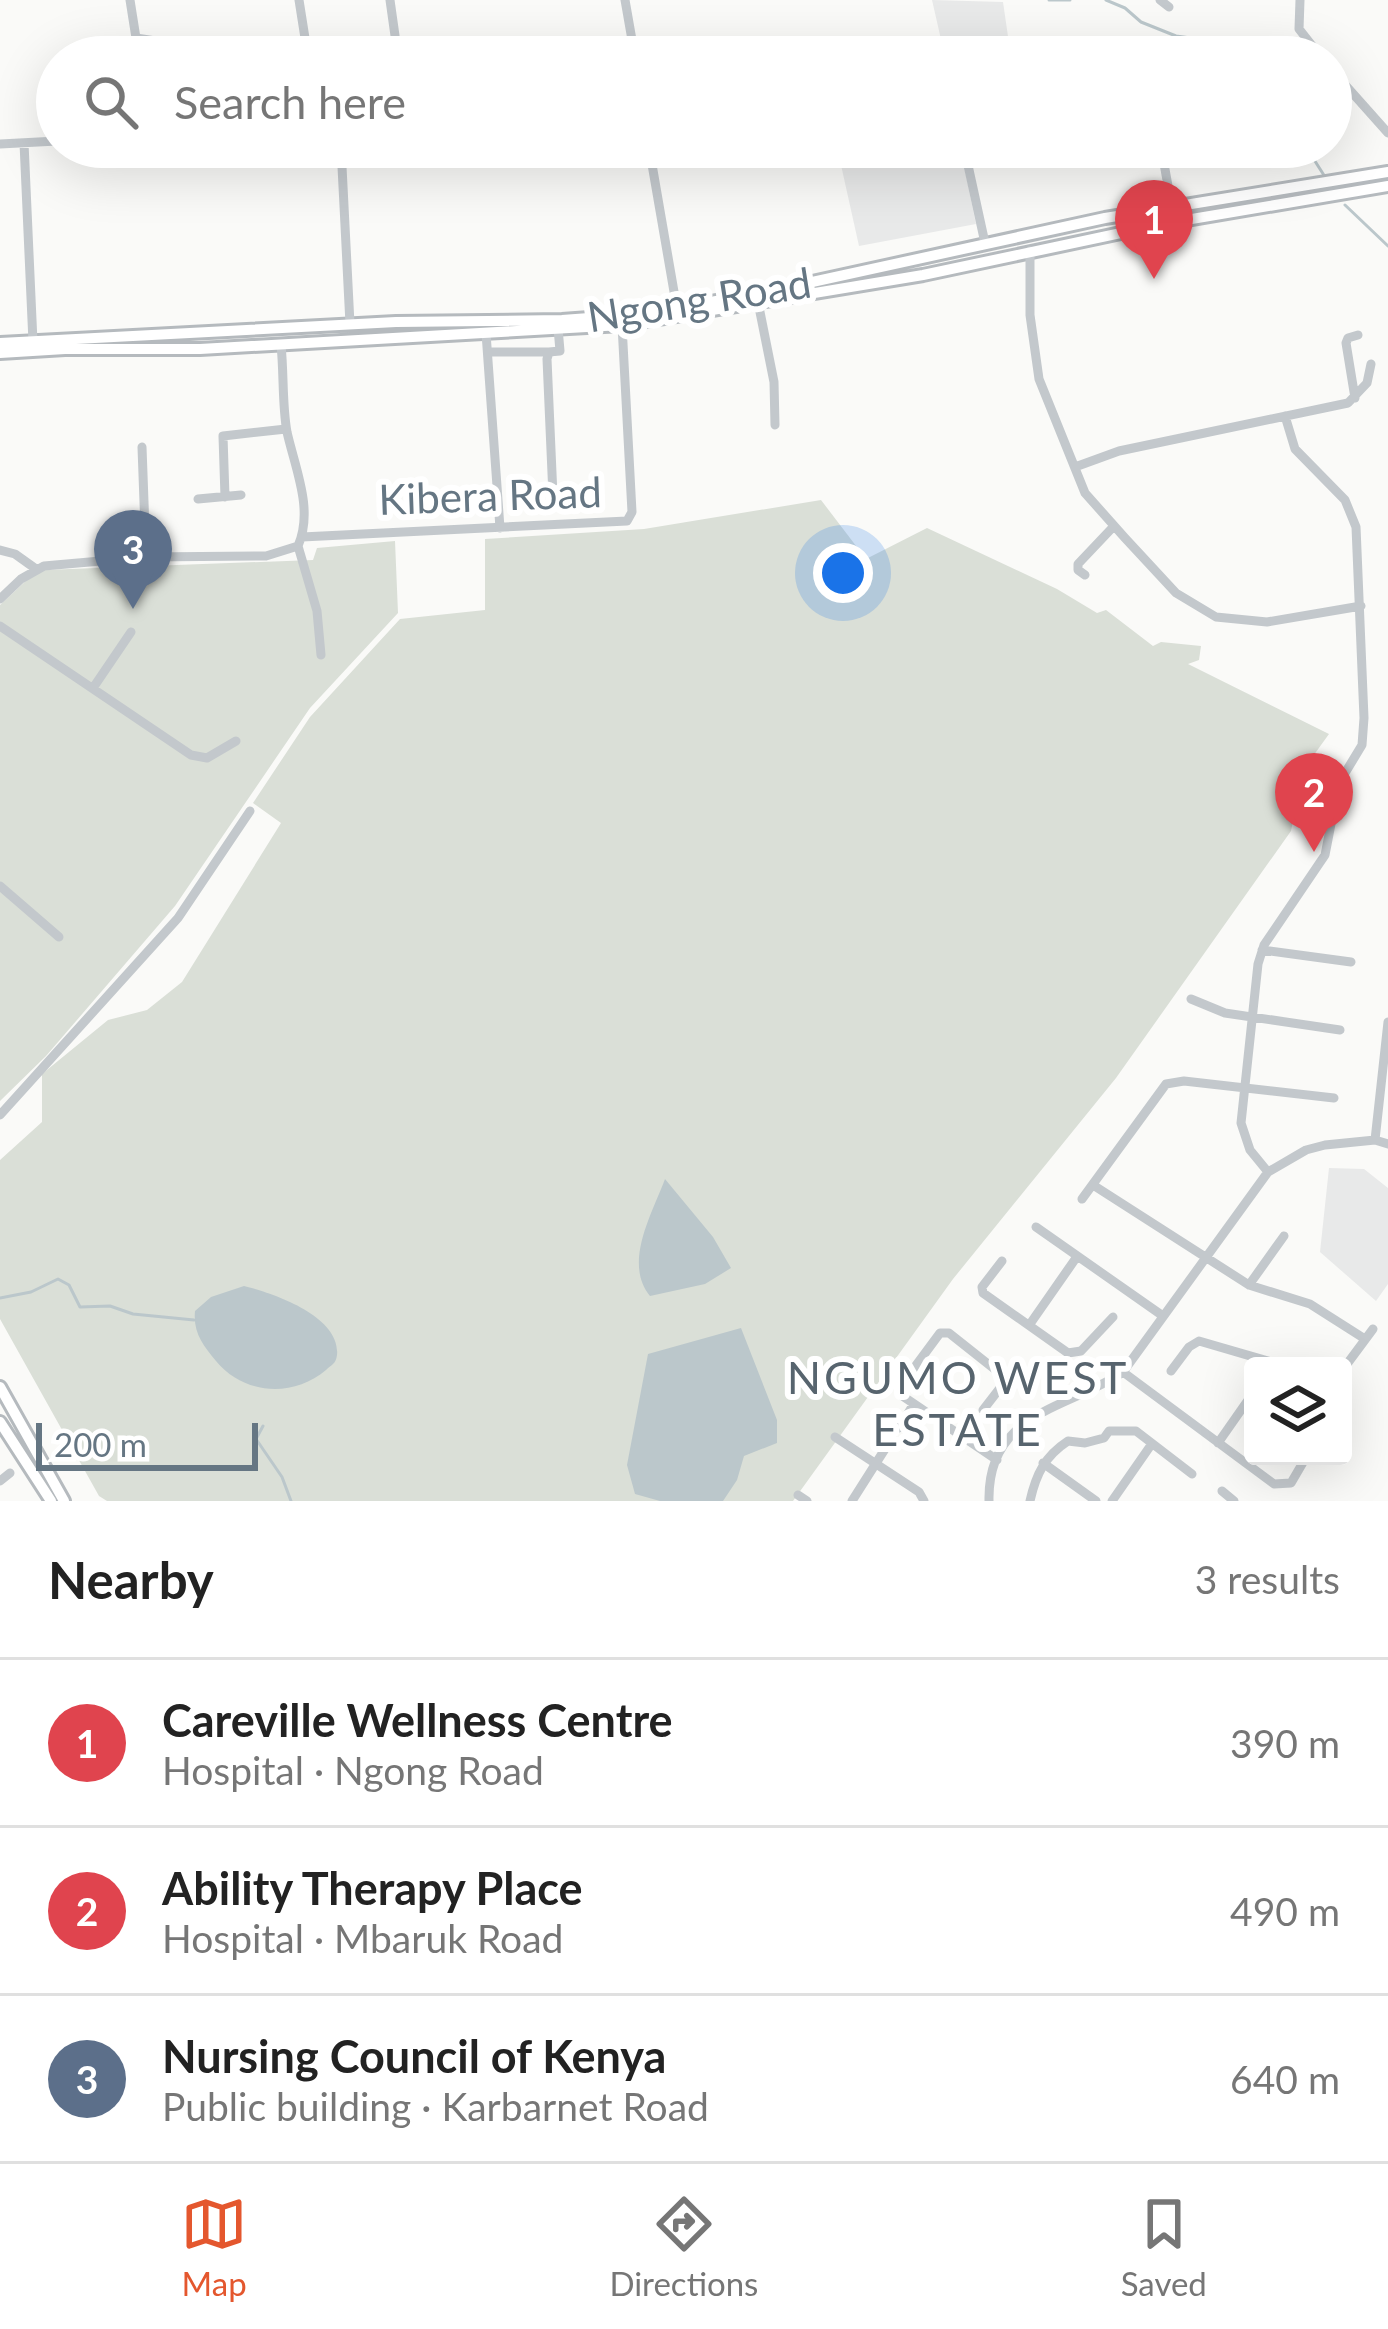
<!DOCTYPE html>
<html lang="en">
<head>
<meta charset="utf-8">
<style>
	:root { --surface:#fff; --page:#f6f6f6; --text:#222; --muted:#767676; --line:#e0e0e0; --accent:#e4572e }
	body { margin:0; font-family:Lato,sans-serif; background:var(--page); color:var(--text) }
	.controls { position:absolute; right:36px; bottom:36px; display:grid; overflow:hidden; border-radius:12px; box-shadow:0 12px 48px #0002 }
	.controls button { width:108px; height:108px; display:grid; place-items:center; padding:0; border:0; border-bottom:3px solid var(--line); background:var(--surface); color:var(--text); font:60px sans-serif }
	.scale { position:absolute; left:36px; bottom:30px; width:222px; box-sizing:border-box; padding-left:12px; border:6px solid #657683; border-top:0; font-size:33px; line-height:42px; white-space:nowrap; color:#657683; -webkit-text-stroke:9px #fff; paint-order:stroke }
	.you { position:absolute; left:843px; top:573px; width:42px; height:42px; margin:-30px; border:9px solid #fff; border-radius:50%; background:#1a73e8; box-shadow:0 0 0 18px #1a73e833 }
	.badge { display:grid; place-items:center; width:78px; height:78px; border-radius:50%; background:var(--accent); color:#fff; font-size:39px; font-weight:700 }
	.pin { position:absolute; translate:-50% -99px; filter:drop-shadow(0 3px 6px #0008) }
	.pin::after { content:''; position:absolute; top:63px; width:42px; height:36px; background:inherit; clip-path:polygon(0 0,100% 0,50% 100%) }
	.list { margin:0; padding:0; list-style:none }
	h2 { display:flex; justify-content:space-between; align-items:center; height:156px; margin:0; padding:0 48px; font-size:51px }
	h2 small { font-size:39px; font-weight:400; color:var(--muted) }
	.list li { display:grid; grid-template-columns:78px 1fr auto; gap:36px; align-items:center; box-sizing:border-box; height:168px; padding:0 48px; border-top:3px solid var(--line) }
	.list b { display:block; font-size:45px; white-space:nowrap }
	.list p { margin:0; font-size:39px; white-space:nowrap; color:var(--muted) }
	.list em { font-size:39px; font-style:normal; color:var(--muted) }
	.icon { flex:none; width:66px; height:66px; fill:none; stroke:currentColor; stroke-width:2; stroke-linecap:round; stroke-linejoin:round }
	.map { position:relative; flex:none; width:1388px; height:1501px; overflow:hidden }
	.search { position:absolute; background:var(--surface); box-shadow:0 12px 48px #0002; left:36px; right:36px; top:36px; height:132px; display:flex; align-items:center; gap:30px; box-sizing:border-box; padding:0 42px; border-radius:66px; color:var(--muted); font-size:45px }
	.sheet { height:660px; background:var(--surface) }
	nav { display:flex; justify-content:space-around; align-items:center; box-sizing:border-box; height:168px; border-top:3px solid var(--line); background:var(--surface); font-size:33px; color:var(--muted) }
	nav a { display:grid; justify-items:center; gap:6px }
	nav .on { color:var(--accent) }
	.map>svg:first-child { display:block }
	.built { fill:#e8e9e9 }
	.green { fill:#dadfd7 }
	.water { fill:#bbc7cb }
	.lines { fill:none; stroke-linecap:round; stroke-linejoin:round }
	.stream { stroke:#bbc7cb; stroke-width:3 }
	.major-casing { stroke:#b5babe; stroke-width:16 }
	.minor { stroke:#c3c8cc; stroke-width:9 }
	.major { stroke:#fff; stroke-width:10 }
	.labels { text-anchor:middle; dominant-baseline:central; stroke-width:12; stroke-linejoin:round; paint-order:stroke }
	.street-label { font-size:42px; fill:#657683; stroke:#fff }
	.neighbourhood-label { font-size:45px; letter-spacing:3px; fill:#57646e; stroke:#fff }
</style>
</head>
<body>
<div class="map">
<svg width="1388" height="1501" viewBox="0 0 1388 1501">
	<rect width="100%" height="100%" fill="#fafaf8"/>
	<path class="built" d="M932,0L1003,2L1011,57H945Z
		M837,147H960L976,224L859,246Z
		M1329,1168L1364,1169L1388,1188V1284L1376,1301L1320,1252Z"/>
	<path class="green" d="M821,500L866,559L927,528L1057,589L1097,613L1106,610L1153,646L1161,642L1201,646L1199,660L1188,664L1329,734L1303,770L1291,831L1116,1078L953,1279L793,1501H107L99,1496L0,1319V1160L42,1122V1074L108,1020L147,1010L182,982L281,823L253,803L310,717L400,619L485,610V539L644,529Z
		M395,541L398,613L310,708L175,906L46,1056L0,1101V605L30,577L43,570L313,560L317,548Z"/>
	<path class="water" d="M665,1179L713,1237L731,1268L705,1284L650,1296C623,1263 652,1214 665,1179Z
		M244,1286C273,1293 341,1316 337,1355C336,1364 331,1365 326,1370C293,1398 244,1395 216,1361C203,1345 193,1333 195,1311L211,1297Z
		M741,1328L777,1420V1443L744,1456L737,1480L723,1501H660L635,1494L627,1465L648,1354Z"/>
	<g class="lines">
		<path class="stream" d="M1049,0H1070
			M1106,0L1125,8L1141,22L1176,36L1205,40L1230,57
			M1306,147L1334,191
			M1345,205L1388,246
			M0,1298L31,1292L58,1279L69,1285L80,1307L110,1306L133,1314L194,1320
			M263,1426L256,1439L282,1477L291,1501"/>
		<defs>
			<path id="major" d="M0,343L396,322L562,320L644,314L771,291L1105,218L1388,172
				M0,353L65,349H200L622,325L923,275L1168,223L1388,186
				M0,1387L64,1501
				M0,1422L51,1501"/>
		</defs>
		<use href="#major" class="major-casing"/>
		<path class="minor" d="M130,0L139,57
			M299,0L308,57
			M390,0L398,57
			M625,0L635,57
			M1160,0L1169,7
			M1300,0L1299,29L1321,57
			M136,38L162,42L202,57
			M921,57L936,54L943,57
			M1331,69L1388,133
			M24,143L33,342
			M0,144L57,141
			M341,147L350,324
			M649,147L677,309
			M964,147L985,243
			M1161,147L1172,208
			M1030,251V315L1039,379L1085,493L1125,538L1176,593L1216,617L1267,622L1361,606
			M758,302L774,382L775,425
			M486,333L500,528
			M488,352H549
			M1355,398L1346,343L1348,338L1358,335
			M142,447L146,557
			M1075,467L1119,451L1348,403L1367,383L1371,364
			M553,496L547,359L549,352L560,351L558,328
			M225,497L223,436L286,429
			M198,499L241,495
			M302,537L627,521L632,512L622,325
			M298,546L317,611L321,655
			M0,550L15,554L36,569
			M1085,575L1078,570V564L1114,526
			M0,599L21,579L44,566L146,557L266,556L298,546C314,510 295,468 287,432C282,405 284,373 281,345
			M0,626L191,755L207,758L236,741
			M93,688L131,632
			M0,886L59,937
			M1262,950L1351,962
			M1191,999L1225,1013L1340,1030
			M0,1115L178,918L250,811
			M1375,1140L1388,1022
			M1268,1172L1250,1150L1241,1123L1258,964L1264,945L1325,855L1339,783L1362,745L1364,718L1356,527L1345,500L1295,449L1285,416
			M1093,1185L1249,1285L1310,1304L1365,1339
			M1082,1199L1166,1084L1184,1081L1334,1098
			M1036,1227L1163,1316
			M1002,1261L982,1287L983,1293L1068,1353L1081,1351L1113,1317
			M1249,1285L1284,1236
			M1030,1324L1076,1258
			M1347,1364L1373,1329
			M1171,1371L1189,1347L1199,1341L1285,1366
			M1123,1372L1274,1484L1291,1483L1305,1459
			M1007,1379L1018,1364
			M983,1410L1007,1379L949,1333H940L900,1387L901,1395L997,1460
			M899,1428L913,1405
			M835,1437L919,1492L924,1501
			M1218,1443L1253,1393
			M1043,1463L1096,1501
			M0,1481L10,1473
			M1222,1491L1234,1501
			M798,1495L807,1501
			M852,1501L892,1438
			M989,1501C987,1411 1069,1409 1123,1372L1268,1172L1306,1150L1325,1145L1375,1140L1388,1144
			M1030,1501C1036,1474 1045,1456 1068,1441L1085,1443L1104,1438L1109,1431H1136L1192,1474
			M1112,1501L1151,1445"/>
		<use href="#major" class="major"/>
	</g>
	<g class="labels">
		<g class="street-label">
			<text transform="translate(699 299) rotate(-9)">Ngong Road</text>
			<text transform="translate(490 495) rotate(-2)">Kibera Road</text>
		</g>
		<g class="neighbourhood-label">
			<text x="958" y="1377">NGUMO WEST<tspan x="958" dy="52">ESTATE</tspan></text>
		</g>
	</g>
</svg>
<div class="controls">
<button><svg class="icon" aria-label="layers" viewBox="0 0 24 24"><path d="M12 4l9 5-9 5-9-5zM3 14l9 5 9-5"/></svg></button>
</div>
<div class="scale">200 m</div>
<div class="you"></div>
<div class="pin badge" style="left:1154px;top:279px;background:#e0444e">1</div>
<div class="pin badge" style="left:1314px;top:852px;background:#e0444e">2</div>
<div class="pin badge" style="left:133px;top:609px;background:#5c6f8a">3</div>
<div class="search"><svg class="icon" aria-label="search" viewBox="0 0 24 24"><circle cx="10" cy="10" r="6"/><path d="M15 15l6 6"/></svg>Search here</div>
</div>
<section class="sheet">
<h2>Nearby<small>3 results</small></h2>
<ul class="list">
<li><span class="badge" style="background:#e0444e">1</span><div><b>Careville Wellness Centre</b><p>Hospital · Ngong Road</p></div><em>390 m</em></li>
<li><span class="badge" style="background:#e0444e">2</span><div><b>Ability Therapy Place</b><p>Hospital · Mbaruk Road</p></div><em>490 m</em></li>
<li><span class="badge" style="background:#5c6f8a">3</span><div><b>Nursing Council of Kenya</b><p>Public building · Karbarnet Road</p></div><em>640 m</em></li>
</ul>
</section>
<nav>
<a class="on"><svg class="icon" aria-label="map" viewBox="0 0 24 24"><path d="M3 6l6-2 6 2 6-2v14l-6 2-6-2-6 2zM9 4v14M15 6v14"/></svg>Map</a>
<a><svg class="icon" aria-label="directions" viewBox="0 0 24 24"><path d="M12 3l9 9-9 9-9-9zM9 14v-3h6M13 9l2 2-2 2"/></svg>Directions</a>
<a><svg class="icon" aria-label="saved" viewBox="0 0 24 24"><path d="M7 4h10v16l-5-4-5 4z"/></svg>Saved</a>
</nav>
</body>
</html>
